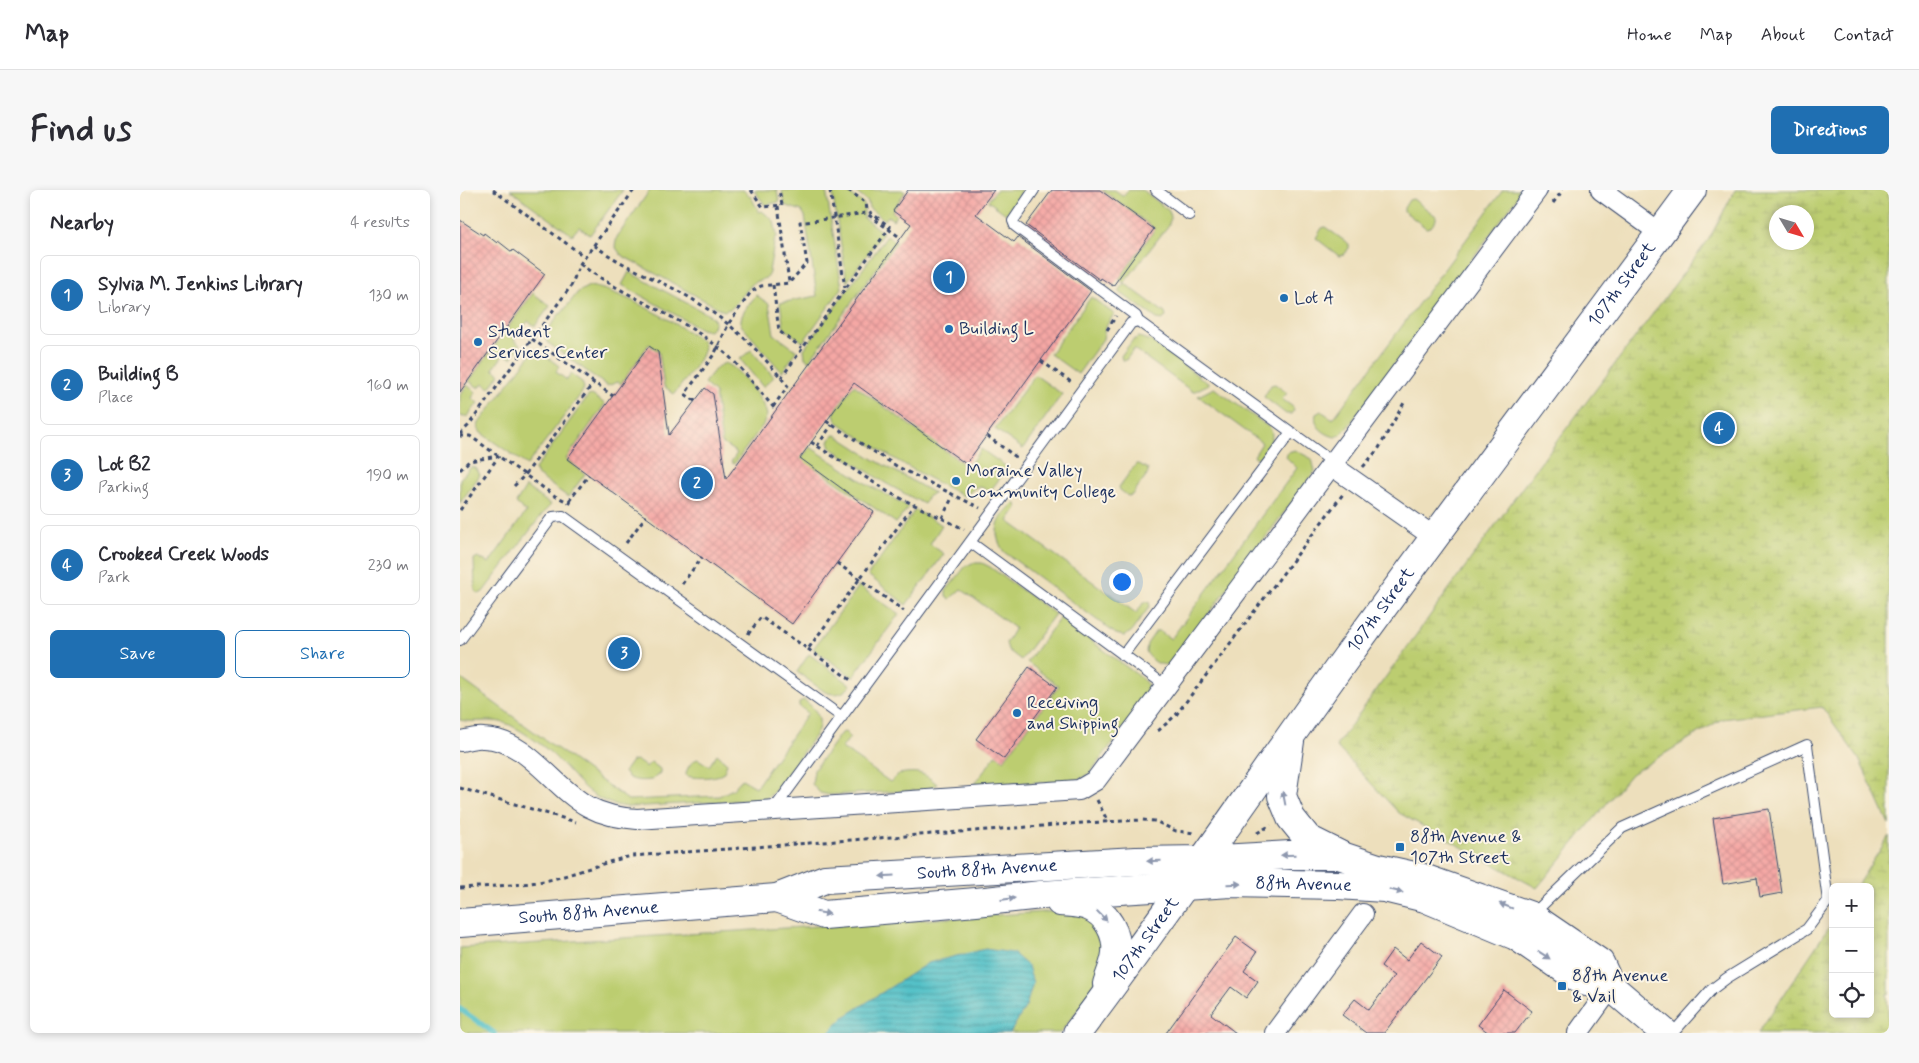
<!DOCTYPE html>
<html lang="en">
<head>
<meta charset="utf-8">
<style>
	:root { --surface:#fff; --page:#f7f7f7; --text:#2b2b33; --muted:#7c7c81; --line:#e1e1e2; --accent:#1f6fb2 }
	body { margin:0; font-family:Mynerve,sans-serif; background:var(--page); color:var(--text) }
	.controls { position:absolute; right:15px; bottom:15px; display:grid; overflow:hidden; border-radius:8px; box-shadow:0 2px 8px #0003 }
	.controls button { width:45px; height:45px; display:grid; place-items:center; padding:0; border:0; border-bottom:1px solid var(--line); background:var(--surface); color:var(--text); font:25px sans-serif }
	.compass { position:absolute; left:1309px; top:15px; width:45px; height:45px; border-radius:50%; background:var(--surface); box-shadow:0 2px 8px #0003; rotate:128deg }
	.you { position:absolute; left:661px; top:391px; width:18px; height:18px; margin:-12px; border:4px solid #fff; border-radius:50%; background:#1a73e8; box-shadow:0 0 0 8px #1a73e833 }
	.badge { display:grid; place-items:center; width:32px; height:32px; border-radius:50%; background:var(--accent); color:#fff; font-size:16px; font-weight:700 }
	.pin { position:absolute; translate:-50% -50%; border:2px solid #fff; box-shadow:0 1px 5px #0006 }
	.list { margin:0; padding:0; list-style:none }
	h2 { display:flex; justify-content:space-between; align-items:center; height:65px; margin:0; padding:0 20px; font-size:21px }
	h2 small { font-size:16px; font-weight:400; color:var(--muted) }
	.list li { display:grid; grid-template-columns:32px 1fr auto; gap:15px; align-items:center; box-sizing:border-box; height:80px; margin:0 10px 10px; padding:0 10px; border:1px solid var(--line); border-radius:8px }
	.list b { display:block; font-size:19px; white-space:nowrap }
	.list p { margin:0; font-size:16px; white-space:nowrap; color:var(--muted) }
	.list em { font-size:16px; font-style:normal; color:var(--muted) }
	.actions { display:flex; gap:10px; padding:15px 20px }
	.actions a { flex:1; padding:11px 0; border:1px solid var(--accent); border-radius:8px; text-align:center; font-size:18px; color:var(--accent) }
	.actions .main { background:var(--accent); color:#fff }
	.icon { flex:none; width:28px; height:28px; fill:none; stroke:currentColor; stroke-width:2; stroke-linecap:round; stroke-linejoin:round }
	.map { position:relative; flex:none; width:1429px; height:843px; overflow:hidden; border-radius:8px }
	header { display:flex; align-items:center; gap:30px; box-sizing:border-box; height:70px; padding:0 25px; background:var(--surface); border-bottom:1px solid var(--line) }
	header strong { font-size:24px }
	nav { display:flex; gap:28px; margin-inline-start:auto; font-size:18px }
	.intro { display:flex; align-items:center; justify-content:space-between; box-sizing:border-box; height:120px; padding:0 30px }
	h1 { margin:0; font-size:35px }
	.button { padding:12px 22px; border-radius:8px; background:var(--accent); color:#fff; font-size:18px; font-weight:700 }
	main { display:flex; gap:30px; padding:0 30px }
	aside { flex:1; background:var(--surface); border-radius:8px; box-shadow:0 2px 8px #0003 }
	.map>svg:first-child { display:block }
	.green { fill:#bccd70; stroke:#6c7e67 }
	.wetland { fill:url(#wetland-marsh); stroke:#6c7e67; fill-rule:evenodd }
	.water { fill:url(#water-rules); stroke:#367892 }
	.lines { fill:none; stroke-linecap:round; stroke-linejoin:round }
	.stream { stroke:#51c0c7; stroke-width:5.5 }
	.building { fill:url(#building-cross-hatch) }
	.lane-casing { stroke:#3a496c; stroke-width:12 }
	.street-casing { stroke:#3a496c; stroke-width:22 }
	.secondary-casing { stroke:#3a496c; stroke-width:30 }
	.path { stroke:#3a496c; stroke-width:3; stroke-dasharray:4 4; stroke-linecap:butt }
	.lane { stroke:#fff; stroke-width:10 }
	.street { stroke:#fff; stroke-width:20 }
	.secondary { stroke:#fff; stroke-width:28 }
	.path-bridge { stroke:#3a496c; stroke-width:3; stroke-dasharray:4 4; stroke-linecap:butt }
	.oneway { fill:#8d97ae }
	.poi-dot { fill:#1f6fb2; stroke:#fcf5e5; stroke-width:2 }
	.labels { text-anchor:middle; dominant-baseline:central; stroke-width:4; stroke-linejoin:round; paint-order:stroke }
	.street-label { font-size:18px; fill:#1b2f5e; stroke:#fcf5e5 }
	.poi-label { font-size:18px; fill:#1b2f5e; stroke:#fcf5e5; text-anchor:start }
</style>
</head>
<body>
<header>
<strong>Map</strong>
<nav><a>Home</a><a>Map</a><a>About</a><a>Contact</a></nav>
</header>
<div class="intro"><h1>Find us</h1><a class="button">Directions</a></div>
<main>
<aside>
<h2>Nearby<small>4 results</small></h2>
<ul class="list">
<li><span class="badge">1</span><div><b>Sylvia M. Jenkins Library</b><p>Library</p></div><em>130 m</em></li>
<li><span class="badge">2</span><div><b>Building B</b><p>Place</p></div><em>160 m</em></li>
<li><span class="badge">3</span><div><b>Lot B2</b><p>Parking</p></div><em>190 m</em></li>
<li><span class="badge">4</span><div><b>Crooked Creek Woods</b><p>Park</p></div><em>230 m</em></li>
</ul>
<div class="actions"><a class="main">Save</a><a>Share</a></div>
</aside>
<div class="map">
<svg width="1429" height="843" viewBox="0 0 1429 843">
	<defs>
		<pattern id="wetland-marsh" width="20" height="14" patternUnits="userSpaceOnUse" patternTransform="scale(1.25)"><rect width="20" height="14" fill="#bccd70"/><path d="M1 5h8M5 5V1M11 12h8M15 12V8" fill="none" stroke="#a1b063"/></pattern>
		<pattern id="water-rules" width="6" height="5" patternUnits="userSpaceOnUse" patternTransform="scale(1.25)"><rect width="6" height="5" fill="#51c0c7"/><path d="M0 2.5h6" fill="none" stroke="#429ca5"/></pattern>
		<pattern id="building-cross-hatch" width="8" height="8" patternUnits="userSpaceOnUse" patternTransform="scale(1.25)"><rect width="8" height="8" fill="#f5a7a4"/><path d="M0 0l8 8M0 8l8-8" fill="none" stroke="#d19090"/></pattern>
	</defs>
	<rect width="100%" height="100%" fill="#fcf5e5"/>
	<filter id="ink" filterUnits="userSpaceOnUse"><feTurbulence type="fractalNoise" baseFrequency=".02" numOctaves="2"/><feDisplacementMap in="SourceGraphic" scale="10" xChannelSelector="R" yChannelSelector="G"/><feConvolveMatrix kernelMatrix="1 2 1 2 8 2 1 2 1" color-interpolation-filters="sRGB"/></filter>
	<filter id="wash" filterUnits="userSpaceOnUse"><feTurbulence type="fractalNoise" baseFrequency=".0096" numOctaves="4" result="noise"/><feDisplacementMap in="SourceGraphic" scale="20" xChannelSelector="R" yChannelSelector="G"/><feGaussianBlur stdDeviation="1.12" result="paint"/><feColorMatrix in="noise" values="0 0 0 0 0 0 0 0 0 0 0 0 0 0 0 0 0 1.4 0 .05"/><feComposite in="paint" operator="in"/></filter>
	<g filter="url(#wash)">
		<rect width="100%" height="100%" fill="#eddfbc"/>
		<path class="green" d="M50,0H163L130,45L119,37L112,45Z
			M190,0H283L291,7L299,22L302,21L314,31L317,47L315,48L308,87L293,93L272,118L264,121L161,65L155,56L157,47Z
			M294,0H317L319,12L305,15Z
			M322,0H366L382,98L343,152L324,138L320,113L357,106L345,26L342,21L324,15Z
			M372,0H384L404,14V28L423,43L387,92Z
			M393,0H442L445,2L432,21L436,25L433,30L428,26L425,30L409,18L408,12Z
			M536,0H563L546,24L528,11Z
			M642,0H655L663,6L668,0H683L709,21L711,28L708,36L664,93L705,123L706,127L702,130L697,129L658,101L664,93L659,89L695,39Z
			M1043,0H1063L887,238L880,245L875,247C864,244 853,236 856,224L861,221L873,229Z
			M953,9L976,26V30L971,37L966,38L944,21V18L949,10Z
			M865,37L889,54V58L884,65L879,66L857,49L856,48L862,38Z
			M427,46L436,52L349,171L345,168L344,159Z
			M169,82L251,126L255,131L252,139L249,141L241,139L162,95Z
			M129,96C157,99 219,134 243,152C249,164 222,193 214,204L204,196L199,162L189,154L161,194L158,192L147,196L87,152L84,145L100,123L101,124L118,102Z
			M73,103L90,116L75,136L68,131L54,150L60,155L51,168L44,164L33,179L40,184L30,198L23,193L19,198L9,191Z
			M296,105L309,114L314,144L337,161L322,182L281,135C279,124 290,114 296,105Z
			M631,107L654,124L645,138L643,149L618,184L590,164Z
			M679,147L691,151L749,194L733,202L674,159L666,170H662L661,166L672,151Z
			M74,160L79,161L99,176L96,182L107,190L111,184L122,192L124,198L121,204L67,275L21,243L18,238L19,233Z
			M291,160L314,187L303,197L280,169Z
			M265,173C279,177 304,211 307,225L303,235L274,274L271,272L277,263L262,253L255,203L244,193L257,177Z
			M575,185L602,204L563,259L535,239Z
			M815,194L827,203L822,209L833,217L834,220L831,224H826L804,207L811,195Z
			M7,195L16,202L12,208L18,213L8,226L3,227L0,226V205Z
			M394,195L508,277L521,259L548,278L530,301C513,293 517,298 504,306C459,284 417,260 376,231L374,223Z
			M754,198L810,238C816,250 807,258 800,267L798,268L794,266L802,253L738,206Z
			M132,205L145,214L106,269L125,284L108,307L76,284L75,279L128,206Z
			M376,245L413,269L474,303L467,307L464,314L427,294L371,258L369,252L372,246Z
			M350,257L407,294L449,317L436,333L356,278L343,296L328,286Z
			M835,260L852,269L855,281L712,473C701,478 692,471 686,462L687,454L696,441H699L711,449L837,278L826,267L828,262Z
			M676,274H679L688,279V283L672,305L668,306L660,300L659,297Z
			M11,277L16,278L20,285L0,313V289Z
			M66,297L91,315L84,322L23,402L19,404L15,401L14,369L18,367L29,373L66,322L56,313Z
			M554,313L556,314L557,318L548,331L676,423L684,412H689L690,416L671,442L664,446L656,444L544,362C531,342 537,329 554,313Z
			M455,320L482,335L470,354L484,364L446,415L408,385Z
			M512,373H522L530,377L595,424L561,470L548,460L546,453L555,438L501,399L490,409L486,407V401L505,377Z
			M399,396L439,424L393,487L353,459Z
			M600,428L683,489L688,496V505L630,583L620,589L608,591L513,596L536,565L544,570L599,496L567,472Z
			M349,464L391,495C384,504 376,506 365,502L337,482Z
			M0,488L168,610L259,606L273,599L282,589L296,597L348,523L339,516V512L344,510C356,519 364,529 356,544L313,603L305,609L168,617C131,613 121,593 97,569C86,557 64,542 50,535C33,527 17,534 0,530Z
			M385,542L390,547L382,558L430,592L439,584C457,581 463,582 477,594L467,600L369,605L360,603L352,594L354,580L381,543Z
			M257,564L267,573C266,577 265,581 262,584C256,588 230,589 226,585C226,579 232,570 238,569L249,576Z
			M176,570L186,577L191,572L200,579V583L192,590C182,591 169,592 164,582L172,571Z
			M602,721L624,722L645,741L641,782L633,800L600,843H0V758Z"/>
		<path class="wetland" d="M1275,0H1429V634L1399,569L1362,517L1262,529L1171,584L1077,698L939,623L876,556L1067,291L1249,49ZM1316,22H1346V52H1316Z
			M1429,646V804L1427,803L1429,843H1298L1373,731V824H1410V697H1396Z"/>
		<path class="water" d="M525,759L553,763L568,776L573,793L566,816L550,843H368L384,827L468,773Z"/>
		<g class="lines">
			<path class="stream" d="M0,819L34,843"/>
		</g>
		<g id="blocks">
			<path class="building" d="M448,0H534L516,24L554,52L558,47L631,101L506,274L394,193L340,268L414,322L332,434L107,269L189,156L198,162L209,245L245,198L253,204L266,289L451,34L433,21Z
				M592,0H640L694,39L653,96L641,88L640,90L566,35Z
				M0,30L23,45L24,43L37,53L38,51L52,62L53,60L85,84L0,202Z
				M569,477L597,497L544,569L516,549Z
				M1309,619L1322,703L1300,707L1297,688L1263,694L1253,628Z
				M776,747L797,762L784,781L798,791L786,808L771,797L751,824L776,843H706Z
				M961,751L982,767L924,843H906L882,825L895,809L909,820L934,786L921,776L933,759L947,770Z
				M1044,800L1072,821L1055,843H1029L1018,835Z"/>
		</g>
	</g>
	<g filter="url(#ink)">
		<use href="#blocks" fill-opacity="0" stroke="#3a496c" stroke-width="1"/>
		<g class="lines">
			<defs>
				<path id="lane" d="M574,0L553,31L555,36L676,126L678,131
					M696,0L729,25
					M510,352L706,496
					M0,450L90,330L93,327L103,326L382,527
					M663,465L831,242
					M314,619L671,133L678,131L831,242L867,268L871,275
					M1072,725L1162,638L1347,555L1368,711L1347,739L1267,788L1251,800L1213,843"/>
				<path id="street" d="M1141,0L1200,43
					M871,275L974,347
					M0,551C7,550 16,547 23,548C68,549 93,598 129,617C144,625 160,628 177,629L619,600L636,590L1077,0
					M815,843L903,724
					M1118,843L1151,797"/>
				<g id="secondary">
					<path d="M830,551L822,606L831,628L848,649L878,664"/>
					<path id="s1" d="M317,708L364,725L516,712L581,705L771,693L878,695L924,698L965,708L1056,746L1122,791L1151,797"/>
					<path d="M600,712C609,713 619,713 628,716C647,723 658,744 656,763C655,774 650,784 647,794"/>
					<path id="s2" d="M0,733L317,708L365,689L676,671L742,670L830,665H879L918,678L963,688L1071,726L1140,773L1151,797L1205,843"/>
					<path id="s3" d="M617,843C710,720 796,593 886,468C1000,311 1117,156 1232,0"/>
				</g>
			</defs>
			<use href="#lane" class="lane-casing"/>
			<use href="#street" class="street-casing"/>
			<use href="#secondary" class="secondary-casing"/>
			<path class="path" d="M33,0L125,67
				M291,0L303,17L322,15L319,0
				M370,0L385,98
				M1093,13L1103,0
				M318,16L329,92
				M134,55C160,75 190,86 218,101C267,128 296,156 330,199
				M120,74C163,106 216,124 258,157C281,175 297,199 316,220
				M313,95L319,141L342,158
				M647,140L656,126
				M72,149L153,206
				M581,171L611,192
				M321,188L430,37L407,20L406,13L388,0
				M235,211L225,204L255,163L269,133L291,102L301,96L329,93L347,73L340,32H346
				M313,217L328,196
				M366,231L438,277L520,318
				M0,244L8,236L111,96L120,74L174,0
				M0,246H10L95,306L113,314
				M527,246L556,267
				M351,252L430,303L504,339
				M357,256L372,235
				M903,277L919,258L945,211
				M0,280L9,271L38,266
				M54,296L65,285L134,192
				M109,311L129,285
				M0,320L39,266
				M482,328L493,306
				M166,353L186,326
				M377,373L444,421
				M222,394L242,367
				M288,442L289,443L301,427L348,459L454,315
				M348,459L392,491
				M698,541L716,525L883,304
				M0,598L116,632
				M637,610L648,632
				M797,643L811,635
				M0,698C31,696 63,696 93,689C120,682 145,672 172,666L623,633L682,630L695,631L716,641L735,643"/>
			<use href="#lane" class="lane"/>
			<use href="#street" class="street"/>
			<use href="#secondary" class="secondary"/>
			<path class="path-bridge" d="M346,32L406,23L441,48"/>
		</g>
		<defs><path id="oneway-solid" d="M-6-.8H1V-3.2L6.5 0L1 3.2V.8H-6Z" transform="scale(1.25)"/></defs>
		<g class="oneway">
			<use href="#oneway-solid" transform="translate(824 608) rotate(-101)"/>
			<use href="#oneway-solid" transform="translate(828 665) rotate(179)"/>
			<use href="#oneway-solid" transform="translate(694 671) rotate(179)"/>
			<use href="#oneway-solid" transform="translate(427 686) rotate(177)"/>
			<use href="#oneway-solid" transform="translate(774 694) rotate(-1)"/>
			<use href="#oneway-solid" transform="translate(936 701) rotate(14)"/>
			<use href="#oneway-solid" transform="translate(548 709) rotate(-7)"/>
			<use href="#oneway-solid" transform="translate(1046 716) rotate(-159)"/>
			<use href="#oneway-solid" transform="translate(363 723) rotate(10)"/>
			<use href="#oneway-solid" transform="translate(642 726) rotate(45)"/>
			<use href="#oneway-solid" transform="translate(1084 765) rotate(33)"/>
		</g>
	</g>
	<g class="poi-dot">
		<circle cx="824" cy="108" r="5"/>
		<circle cx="489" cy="139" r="5"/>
		<circle cx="18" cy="152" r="5"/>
		<circle cx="496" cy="291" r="5"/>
		<circle cx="557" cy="523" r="5"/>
		<rect x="935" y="652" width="10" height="10" rx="2.5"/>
		<rect x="1097" y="791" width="10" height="10" rx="2.5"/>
	</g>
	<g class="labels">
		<g class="street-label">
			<text stroke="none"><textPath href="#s3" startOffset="926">107th Street</textPath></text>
			<text stroke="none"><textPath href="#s3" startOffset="521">107th Street</textPath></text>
			<text stroke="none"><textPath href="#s2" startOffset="532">South 88th Avenue</textPath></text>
			<text stroke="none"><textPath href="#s1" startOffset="531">88th Avenue</textPath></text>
			<text stroke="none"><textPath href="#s2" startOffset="129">South 88th Avenue</textPath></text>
			<text stroke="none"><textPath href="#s3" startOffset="116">107th Street</textPath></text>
		</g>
		<g class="poi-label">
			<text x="834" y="108">Lot A</text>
			<text x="499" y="139">Building L</text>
			<text x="28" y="142">Student<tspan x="28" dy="21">Services Center</tspan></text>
			<text x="506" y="281">Moraine Valley<tspan x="506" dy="21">Community College</tspan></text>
			<text x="567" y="513">Receiving<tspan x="567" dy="21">and Shipping</tspan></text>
			<text x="950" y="647">88th Avenue &amp;<tspan x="950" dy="21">107th Street</tspan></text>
			<text x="1112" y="786">88th Avenue<tspan x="1112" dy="21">&amp; Vail</tspan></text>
		</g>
	</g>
</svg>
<div class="controls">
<button>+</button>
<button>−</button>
<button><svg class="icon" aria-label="locate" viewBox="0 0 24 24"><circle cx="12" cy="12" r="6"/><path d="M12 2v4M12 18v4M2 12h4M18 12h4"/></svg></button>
</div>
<svg class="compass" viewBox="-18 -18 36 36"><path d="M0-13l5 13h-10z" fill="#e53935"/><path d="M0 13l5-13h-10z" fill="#7c7c81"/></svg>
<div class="you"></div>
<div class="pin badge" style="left:489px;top:87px">1</div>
<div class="pin badge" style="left:237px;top:293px">2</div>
<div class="pin badge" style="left:164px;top:463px">3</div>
<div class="pin badge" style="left:1259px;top:238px">4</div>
</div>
</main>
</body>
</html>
